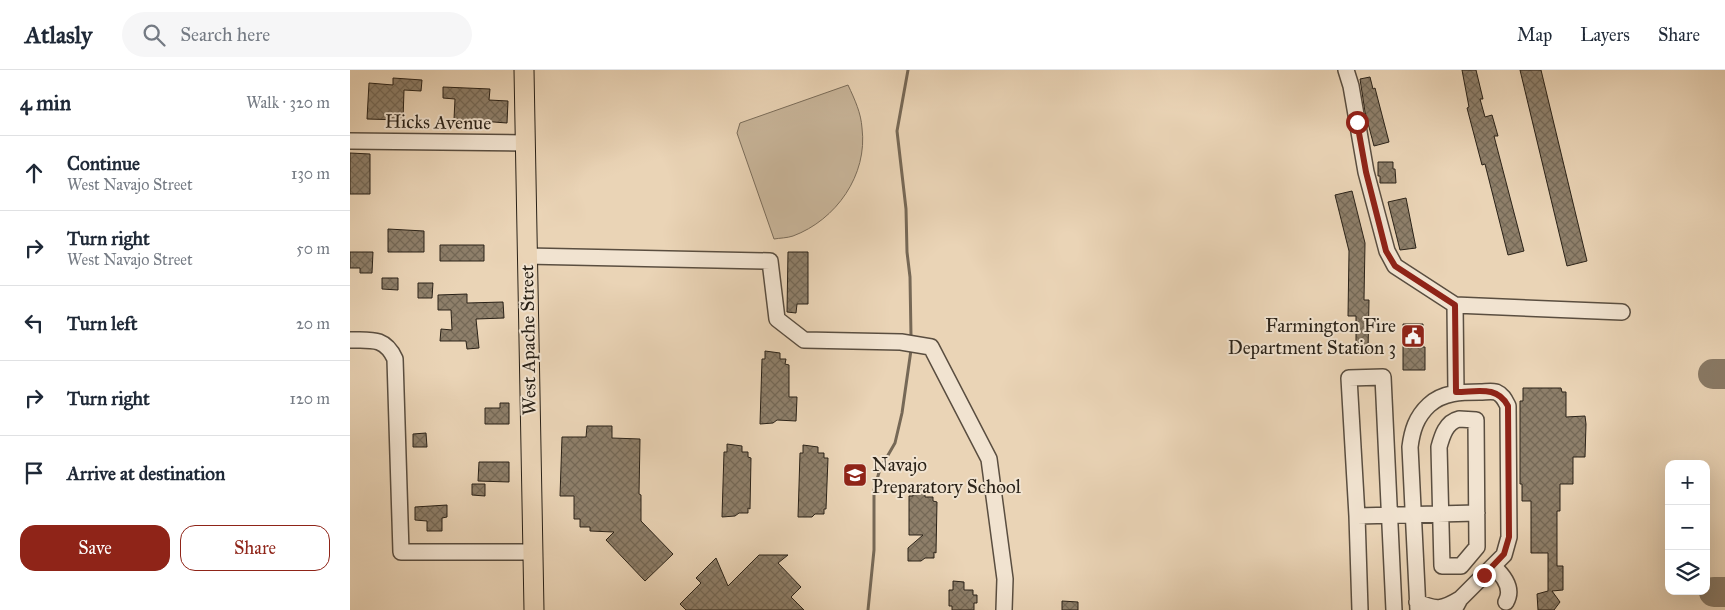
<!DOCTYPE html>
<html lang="en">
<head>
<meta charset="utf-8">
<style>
	:root { --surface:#fff; --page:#f6f6f7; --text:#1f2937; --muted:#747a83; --line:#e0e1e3; --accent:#8f2418 }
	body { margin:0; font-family:"IM FELL Great Primer",serif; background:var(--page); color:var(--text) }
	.controls { position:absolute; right:15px; bottom:15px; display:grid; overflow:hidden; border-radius:10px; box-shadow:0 5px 20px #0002 }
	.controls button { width:45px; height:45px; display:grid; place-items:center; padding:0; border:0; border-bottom:1px solid var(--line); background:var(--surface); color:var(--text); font:25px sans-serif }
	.stop { position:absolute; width:15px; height:15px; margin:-11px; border:4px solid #8f2418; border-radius:50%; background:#fff }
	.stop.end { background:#8f2418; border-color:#fff; box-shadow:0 1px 5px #0008 }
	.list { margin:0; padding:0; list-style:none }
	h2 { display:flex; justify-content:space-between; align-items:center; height:65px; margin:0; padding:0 20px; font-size:21px }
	h2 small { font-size:16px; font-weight:400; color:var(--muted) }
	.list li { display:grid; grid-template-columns:32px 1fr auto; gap:15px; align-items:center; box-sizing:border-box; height:75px; padding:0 20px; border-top:1px solid var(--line) }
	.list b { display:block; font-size:19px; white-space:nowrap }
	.list p { margin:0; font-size:16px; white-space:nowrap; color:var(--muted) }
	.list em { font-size:16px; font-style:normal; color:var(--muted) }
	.actions { display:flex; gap:10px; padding:15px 20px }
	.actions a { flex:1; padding:11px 0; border:1px solid var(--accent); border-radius:15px; text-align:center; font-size:18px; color:var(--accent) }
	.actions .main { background:var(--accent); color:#fff }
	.icon { flex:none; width:28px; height:28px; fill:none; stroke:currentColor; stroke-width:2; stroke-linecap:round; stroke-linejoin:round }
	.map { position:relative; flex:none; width:1375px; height:540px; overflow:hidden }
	header { display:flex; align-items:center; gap:30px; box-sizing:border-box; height:70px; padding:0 25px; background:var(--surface); border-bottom:1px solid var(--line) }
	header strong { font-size:24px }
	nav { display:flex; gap:28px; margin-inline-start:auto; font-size:18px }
	.search { width:350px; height:45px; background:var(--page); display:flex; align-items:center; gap:12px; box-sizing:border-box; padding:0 18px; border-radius:28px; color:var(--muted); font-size:19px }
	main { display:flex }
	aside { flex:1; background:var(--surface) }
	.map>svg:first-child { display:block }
	.grass { fill:#c9b69b; stroke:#7a6c5a }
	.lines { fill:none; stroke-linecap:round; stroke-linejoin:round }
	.stream { stroke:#766856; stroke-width:3 }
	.taxiway { stroke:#8a7b67; stroke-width:30 }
	.building { fill:url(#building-cross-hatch); stroke:#2a2218 }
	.minor-casing { stroke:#5a4e40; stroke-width:18 }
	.major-casing { stroke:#2a2218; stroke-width:21 }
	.minor { stroke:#f1e3d0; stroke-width:15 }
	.major { stroke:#ead4b6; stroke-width:19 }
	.route { stroke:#8f2418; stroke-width:6 }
	.labels { text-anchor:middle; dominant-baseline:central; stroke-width:4; stroke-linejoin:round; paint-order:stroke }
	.street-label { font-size:19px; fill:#2a2218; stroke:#f1e3d0 }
	.poi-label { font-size:19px; fill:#2a2218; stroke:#f1e3d0; text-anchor:end }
</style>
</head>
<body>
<header>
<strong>Atlasly</strong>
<div class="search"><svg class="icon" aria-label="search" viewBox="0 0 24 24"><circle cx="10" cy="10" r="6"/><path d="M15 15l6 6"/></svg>Search here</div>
<nav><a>Map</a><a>Layers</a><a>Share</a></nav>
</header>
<main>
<aside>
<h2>4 min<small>Walk · 320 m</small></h2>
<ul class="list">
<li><svg class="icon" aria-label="ahead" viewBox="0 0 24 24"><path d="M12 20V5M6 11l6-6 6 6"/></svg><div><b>Continue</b><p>West Navajo Street</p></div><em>130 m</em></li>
<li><svg class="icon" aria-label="right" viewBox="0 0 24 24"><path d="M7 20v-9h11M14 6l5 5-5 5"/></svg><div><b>Turn right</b><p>West Navajo Street</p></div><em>50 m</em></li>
<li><svg class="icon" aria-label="left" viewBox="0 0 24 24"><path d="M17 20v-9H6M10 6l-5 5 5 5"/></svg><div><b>Turn left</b></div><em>20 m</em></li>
<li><svg class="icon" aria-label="right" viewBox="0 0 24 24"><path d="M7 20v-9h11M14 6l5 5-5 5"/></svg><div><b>Turn right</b></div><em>120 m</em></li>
<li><svg class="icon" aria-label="arrive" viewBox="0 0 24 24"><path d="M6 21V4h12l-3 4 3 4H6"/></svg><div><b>Arrive at destination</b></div></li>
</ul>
<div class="actions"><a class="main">Save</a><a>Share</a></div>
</aside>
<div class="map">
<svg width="1375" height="540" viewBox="0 0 1375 540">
	<defs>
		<pattern id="building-cross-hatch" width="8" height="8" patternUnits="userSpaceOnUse" patternTransform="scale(1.25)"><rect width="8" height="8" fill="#8e7f6a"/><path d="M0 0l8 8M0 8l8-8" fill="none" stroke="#746856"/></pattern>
	</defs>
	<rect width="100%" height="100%" fill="#ead4b6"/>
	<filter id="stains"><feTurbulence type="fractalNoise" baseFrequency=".004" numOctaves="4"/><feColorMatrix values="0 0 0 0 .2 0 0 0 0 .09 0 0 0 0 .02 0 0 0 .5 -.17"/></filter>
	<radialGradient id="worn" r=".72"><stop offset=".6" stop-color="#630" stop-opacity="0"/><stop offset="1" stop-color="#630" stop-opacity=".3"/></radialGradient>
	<path class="grass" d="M498,15C505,30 511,43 512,58C518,105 486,150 443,166C437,168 430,168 424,169L387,63L390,53Z"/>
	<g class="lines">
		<path class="stream" d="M558,0L547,61L556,139L557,182L560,207L561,266
			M518,540L524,480V420L530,399L545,373L552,343L561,280"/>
		<path class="taxiway" d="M1363,304H1375
			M1364,522H1375"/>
	</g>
	<path class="building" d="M1112,0H1126L1133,29H1130L1135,47L1142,45L1148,66H1144L1174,181L1158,185L1135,94L1132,95L1117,38L1119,37Z
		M1170,0H1191L1237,191L1217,196Z
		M1020,7L1023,19L1025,18L1039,72L1024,76L1015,42L1010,9Z
		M43,8L72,10L71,21L54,20L53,50L17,49L19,13L43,15Z
		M93,17L140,19L139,30L158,31L157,53L104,49L105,29L93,28Z
		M0,83L20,84V124H0Z
		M1028,92H1043V99H1045L1046,113H1030V106H1028Z
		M1002,121L1015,173L1014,230H1019L1018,282H1006V246H998L999,181L985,125Z
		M1056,128L1066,178L1050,180L1038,132Z
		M38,159L74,161V182H38Z
		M90,175H134V191H90Z
		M0,182H23L22,203H10V198H0Z
		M438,182H458V234H447L446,243L437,242Z
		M32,208H48V220L32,219Z
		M68,213H83L82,228H68Z
		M117,224V233L153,232L154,248L126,249L129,278L117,279L116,271H90L91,259L102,260L101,240H88V225Z
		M1053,254H1073V277H1075V300H1053Z
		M415,281L430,283V289H436L435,294L439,295V327H447L446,351L427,350L423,353L410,354L412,289H415Z
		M1173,318H1211L1212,322H1216V347L1235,346L1236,354L1235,387H1223V414H1210V441H1207V496H1213V520L1202,521L1210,532L1204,540H1188L1187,524L1198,521V483H1181V431H1172V414H1170V331H1173Z
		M150,333H159V354H135V338H150Z
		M237,356H262V368L290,369L289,424L291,425V451L323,484L295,511L256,470L264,462L240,461V457H230V449H224V426H210L212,367H236Z
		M76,363L77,377H63V364Z
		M377,374L392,376V382H398V387L401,388L400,439L398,438V443H389L385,446L372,447L374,382H377Z
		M453,375L468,377V383H474V388H478L476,439H474V444H465L462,447H448L450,383H453Z
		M129,392H159V412L128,411Z
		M122,414H135V426L122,425Z
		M563,419H575V427H583V431L587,432L586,483L584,482V488H575L571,491H558V478L573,465H559V426H563Z
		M97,435V447L92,448V461H77V451L65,450V437Z
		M409,485H438L428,493L451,517L441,527L454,540H336L330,534L351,513L346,508L366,488L378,516Z
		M603,511L614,512V520H623V525H627V533H624V540H602V536H599V520H603Z
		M712,531L728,532V540H712Z"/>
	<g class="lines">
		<defs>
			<path id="minor" d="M996,0L1001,16L1016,102L1037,181L1045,196L1105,235
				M0,71L175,73
				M176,186L420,191L427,249L454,270L551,272L581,277L639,389L655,509L654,540
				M1105,235L1272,242
				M1105,235L1106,322
				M0,270C21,270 35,267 45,289L51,482H183
				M1109,349L1126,350L1127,477L1111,496H1092L1089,377C1092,366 1096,352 1109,349Z
				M1007,446L999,308L1033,307L1044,540
				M1143,496C1153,505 1164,518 1156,532
				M1067,532C1086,540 1092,540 1110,529
				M1010,540L1007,446L1127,443
				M1068,540L1060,377C1062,361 1066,347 1079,335C1093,322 1112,322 1130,322C1135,322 1141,321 1146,322C1153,325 1155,330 1158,336L1159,467L1154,485L1110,529L1104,540"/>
			<path id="major" d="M174,0L184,540"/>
		</defs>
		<use href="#minor" class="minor-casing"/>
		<use href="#major" class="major-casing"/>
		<use href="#minor" class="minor"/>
		<use href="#major" class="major"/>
	</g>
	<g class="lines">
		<path class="route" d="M1007,52L1016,102L1036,181L1045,196L1105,235L1106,322C1127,322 1147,315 1158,336L1159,467L1154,484L1134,505"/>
	</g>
	<defs>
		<symbol id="civic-square" viewBox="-11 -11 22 22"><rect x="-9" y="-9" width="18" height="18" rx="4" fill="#8f2418" stroke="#f1e3d0"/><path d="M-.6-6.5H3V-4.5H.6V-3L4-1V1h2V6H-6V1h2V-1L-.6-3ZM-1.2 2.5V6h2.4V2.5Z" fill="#fff"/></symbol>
		<symbol id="school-square" viewBox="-11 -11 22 22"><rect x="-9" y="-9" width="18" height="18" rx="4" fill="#8f2418" stroke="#f1e3d0"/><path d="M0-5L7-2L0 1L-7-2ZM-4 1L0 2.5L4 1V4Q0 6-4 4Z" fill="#fff"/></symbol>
	</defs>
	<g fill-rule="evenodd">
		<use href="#civic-square" x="1049" y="252" width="28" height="28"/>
		<use href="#school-square" x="491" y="391" width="28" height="28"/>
	</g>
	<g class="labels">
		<g class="street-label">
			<text transform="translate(88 52) rotate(1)">Hicks Avenue</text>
			<text transform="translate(178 270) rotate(-91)">West Apache Street</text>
		</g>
		<g class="poi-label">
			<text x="1046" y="255">Farmington Fire<tspan x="1046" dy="22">Department Station 3</tspan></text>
			<text x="522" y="394" text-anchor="start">Navajo<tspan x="522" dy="22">Preparatory School</tspan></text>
		</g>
	</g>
	<rect width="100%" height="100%" filter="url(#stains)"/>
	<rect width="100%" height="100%" fill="url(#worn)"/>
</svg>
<div class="controls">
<button>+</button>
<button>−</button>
<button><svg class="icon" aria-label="layers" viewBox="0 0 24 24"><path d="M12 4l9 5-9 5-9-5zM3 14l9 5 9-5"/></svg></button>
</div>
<div class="stop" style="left:1007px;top:52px"></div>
<div class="stop end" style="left:1134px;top:505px"></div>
</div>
</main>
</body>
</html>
